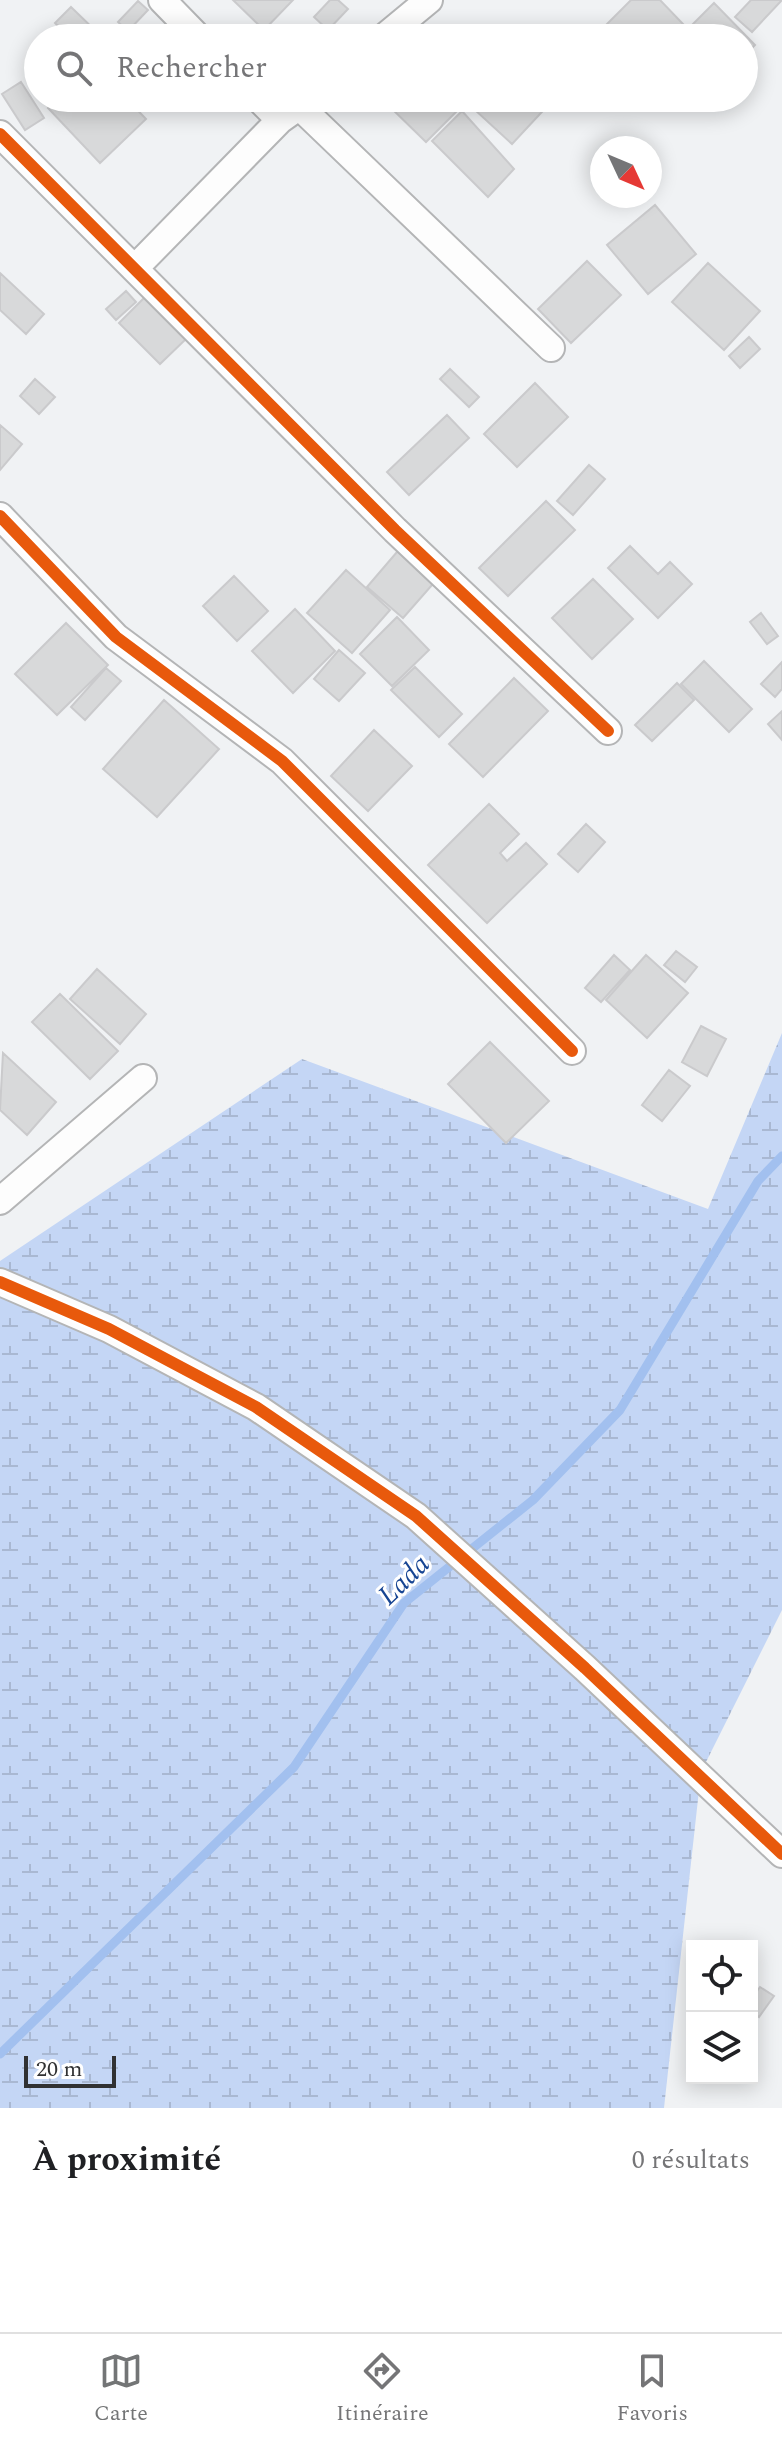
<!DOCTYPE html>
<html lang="fr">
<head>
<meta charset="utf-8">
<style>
	:root { --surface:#fff; --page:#f2f2f2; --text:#202124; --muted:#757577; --line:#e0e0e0; --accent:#737576 }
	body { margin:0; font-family:Spectral,serif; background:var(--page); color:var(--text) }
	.controls { position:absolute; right:24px; bottom:24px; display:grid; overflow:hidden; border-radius:0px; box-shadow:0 4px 20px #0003 }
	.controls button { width:72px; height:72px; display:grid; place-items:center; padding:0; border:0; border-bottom:2px solid var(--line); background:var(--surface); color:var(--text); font:40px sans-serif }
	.compass { position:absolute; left:590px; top:136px; width:72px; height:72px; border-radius:50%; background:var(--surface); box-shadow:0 4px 20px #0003; rotate:134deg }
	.scale { position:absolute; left:24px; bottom:20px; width:92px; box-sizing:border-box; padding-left:8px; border:4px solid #303132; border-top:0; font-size:22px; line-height:28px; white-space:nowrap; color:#303132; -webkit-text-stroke:6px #fff; paint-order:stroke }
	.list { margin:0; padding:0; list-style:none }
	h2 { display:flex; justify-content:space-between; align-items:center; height:104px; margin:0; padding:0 32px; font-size:34px }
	h2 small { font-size:26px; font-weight:400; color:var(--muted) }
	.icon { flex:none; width:44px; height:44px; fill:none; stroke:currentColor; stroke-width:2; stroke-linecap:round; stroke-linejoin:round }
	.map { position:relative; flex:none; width:782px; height:2108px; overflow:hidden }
	.search { position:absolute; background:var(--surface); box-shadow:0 4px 20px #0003; left:24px; right:24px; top:24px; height:88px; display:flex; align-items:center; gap:20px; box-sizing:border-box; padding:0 28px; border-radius:44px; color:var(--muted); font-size:30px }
	.sheet { height:224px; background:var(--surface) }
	nav { display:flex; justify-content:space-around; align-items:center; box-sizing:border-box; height:112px; border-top:2px solid var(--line); background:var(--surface); font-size:22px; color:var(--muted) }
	nav a { display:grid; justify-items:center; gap:4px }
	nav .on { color:var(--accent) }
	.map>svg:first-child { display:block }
	.wetland { fill:url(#wetland-marsh) }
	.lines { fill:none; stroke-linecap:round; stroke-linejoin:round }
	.stream { stroke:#a2c0ef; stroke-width:9 }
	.building { fill:#d8d9da; stroke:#cacacc; stroke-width:2 }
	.minor-casing { stroke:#b4b5b6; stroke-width:30 }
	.minor { stroke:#fdfdfd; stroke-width:26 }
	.cycleway-casing { stroke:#fff; stroke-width:17 }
	.cycleway { stroke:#e8590c; stroke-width:12 }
	.labels { text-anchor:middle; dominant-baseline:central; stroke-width:6; stroke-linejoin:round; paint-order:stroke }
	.water-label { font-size:28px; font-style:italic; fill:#174593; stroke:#fff }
</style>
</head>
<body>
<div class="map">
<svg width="782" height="2108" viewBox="0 0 782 2108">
	<defs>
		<pattern id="wetland-marsh" width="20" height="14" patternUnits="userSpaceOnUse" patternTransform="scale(2)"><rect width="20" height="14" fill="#c4d6f5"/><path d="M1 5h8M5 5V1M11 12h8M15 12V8" fill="none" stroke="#a9b8d2"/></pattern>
	</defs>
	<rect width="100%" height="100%" fill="#f0f2f4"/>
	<path class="wetland" d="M782,1033V1610L701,1772L664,2108H0V1261L302,1059L708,1209Z"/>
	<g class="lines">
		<path class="stream" d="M0,2054L294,1767L404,1603L533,1500L620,1410L758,1181L782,1156"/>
	</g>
	<path class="building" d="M233,0H293L264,30Z
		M330,0H338L348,9L328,30L314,17Z
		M631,0H660L683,24L669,38H607L600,31Z
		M751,0H782L752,32L735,17Z
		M138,1L148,10L128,31L118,22Z
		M714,3L755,45L744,56V38H691L685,32Z
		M71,7L103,38H70L55,23Z
		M59,30L67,38H51Z
		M38,51V68L29,59Z
		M21,82L44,118L25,130L2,94Z
		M59,98H126L146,119L100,163L48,108Z
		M395,98H446L458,110L426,142L388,105Z
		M486,98H551L553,100L512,144L475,110Z
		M462,111L514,169L488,197L432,141Z
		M655,205L696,254L648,294L607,245Z
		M587,261L621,295L571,343L538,309Z
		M708,263L760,311L724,350L672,302Z
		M0,273L44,314L26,334L0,310Z
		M126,291L136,302L116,320L106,309Z
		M146,296L187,338L160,364L119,323Z
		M749,337L760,349L740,368L729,356Z
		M450,369L479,397L469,407L440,379Z
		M35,379L55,397L39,414L20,396Z
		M535,383L568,417L517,467L484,434Z
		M447,415L469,438L409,495L387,472Z
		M0,425L22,444L0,470Z
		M589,465L605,479L573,515L557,501Z
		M546,501L575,530L508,596L479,568Z
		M403,545L439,577L403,618L367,587Z
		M630,546L658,574L670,562L692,584L658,618L608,568Z
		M346,570L390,610L352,653L307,613Z
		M234,576L268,611L237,641L203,606Z
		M593,579L633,619L592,659L552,618Z
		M295,609L335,651L293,693L252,651Z
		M761,613L778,636L767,644L750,622Z
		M397,617L429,650L392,686L360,654Z
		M66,623L108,665L57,715L15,674Z
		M339,650L365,673L339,701L314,679Z
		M704,661L752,709L729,732L681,684Z
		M782,662V689L775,697L761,684Z
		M415,667L462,714L439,737L391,690Z
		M106,668L121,681L85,720L71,707Z
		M514,678L548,711L483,777L449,744Z
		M677,683L694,700L652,741L635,725Z
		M164,700L219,749L157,817L103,769Z
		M782,711V740L768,724Z
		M374,730L412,766L368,811L331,776Z
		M489,804L519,834L500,853L507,861L526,843L547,864L487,923L428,865Z
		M586,824L605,842L578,872L558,854Z
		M676,951L697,967L685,982L664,965Z
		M614,955L630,970L601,1002L585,988Z
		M646,955L688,993L647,1038L606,1000Z
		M97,969L146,1014L120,1044L70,999Z
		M60,994L118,1051L90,1079L32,1022Z
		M701,1026L726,1039L707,1076L682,1062Z
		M490,1042L549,1101L506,1143L448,1084Z
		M3,1053L56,1102L27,1135L0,1110Z
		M669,1070L690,1086L662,1121L642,1105Z
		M760,1987L774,1996L759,2017L752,2012V1998Z"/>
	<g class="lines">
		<defs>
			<path id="minor" d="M162,0L199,38
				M383,38L429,0
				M258,98L280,120
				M300,107L551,348
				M0,134L395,530L608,731
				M136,267L280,120L311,98
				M0,516L116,637L282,761L572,1051
				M0,1201L143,1078
				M0,1282L109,1329L256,1407L416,1516L585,1668L782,1854"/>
		</defs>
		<use href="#minor" class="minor-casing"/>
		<use href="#minor" class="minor"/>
		<defs>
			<path id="cycleway" d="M0,134L395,530L608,731
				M0,516L116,637L282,761L572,1051
				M0,1282L109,1329L256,1407L416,1516L585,1668L782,1854"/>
		</defs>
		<use href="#cycleway" class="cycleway-casing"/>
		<use href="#cycleway" class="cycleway"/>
	</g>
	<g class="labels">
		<g class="water-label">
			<text transform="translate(404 1580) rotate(-44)">Lada</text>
		</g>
	</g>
</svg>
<div class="controls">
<button><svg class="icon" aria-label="locate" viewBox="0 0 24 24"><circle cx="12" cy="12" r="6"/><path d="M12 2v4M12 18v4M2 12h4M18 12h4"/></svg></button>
<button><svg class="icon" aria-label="layers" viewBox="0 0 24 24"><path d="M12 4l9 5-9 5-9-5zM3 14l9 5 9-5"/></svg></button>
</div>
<svg class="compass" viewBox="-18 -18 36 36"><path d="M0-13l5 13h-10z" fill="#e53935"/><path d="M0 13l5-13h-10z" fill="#757577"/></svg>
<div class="scale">20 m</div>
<div class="search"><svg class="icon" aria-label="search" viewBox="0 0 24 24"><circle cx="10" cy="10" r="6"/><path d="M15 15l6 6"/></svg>Rechercher</div>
</div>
<section class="sheet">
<h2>À proximité<small>0 résultats</small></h2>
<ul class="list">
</ul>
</section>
<nav>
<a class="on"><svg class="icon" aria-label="map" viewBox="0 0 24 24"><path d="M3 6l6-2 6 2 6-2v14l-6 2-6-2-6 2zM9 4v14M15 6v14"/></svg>Carte</a>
<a><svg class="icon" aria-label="directions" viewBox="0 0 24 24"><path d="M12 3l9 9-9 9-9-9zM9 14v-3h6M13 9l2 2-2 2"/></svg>Itinéraire</a>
<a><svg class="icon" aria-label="saved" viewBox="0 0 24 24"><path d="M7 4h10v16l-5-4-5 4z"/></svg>Favoris</a>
</nav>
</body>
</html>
